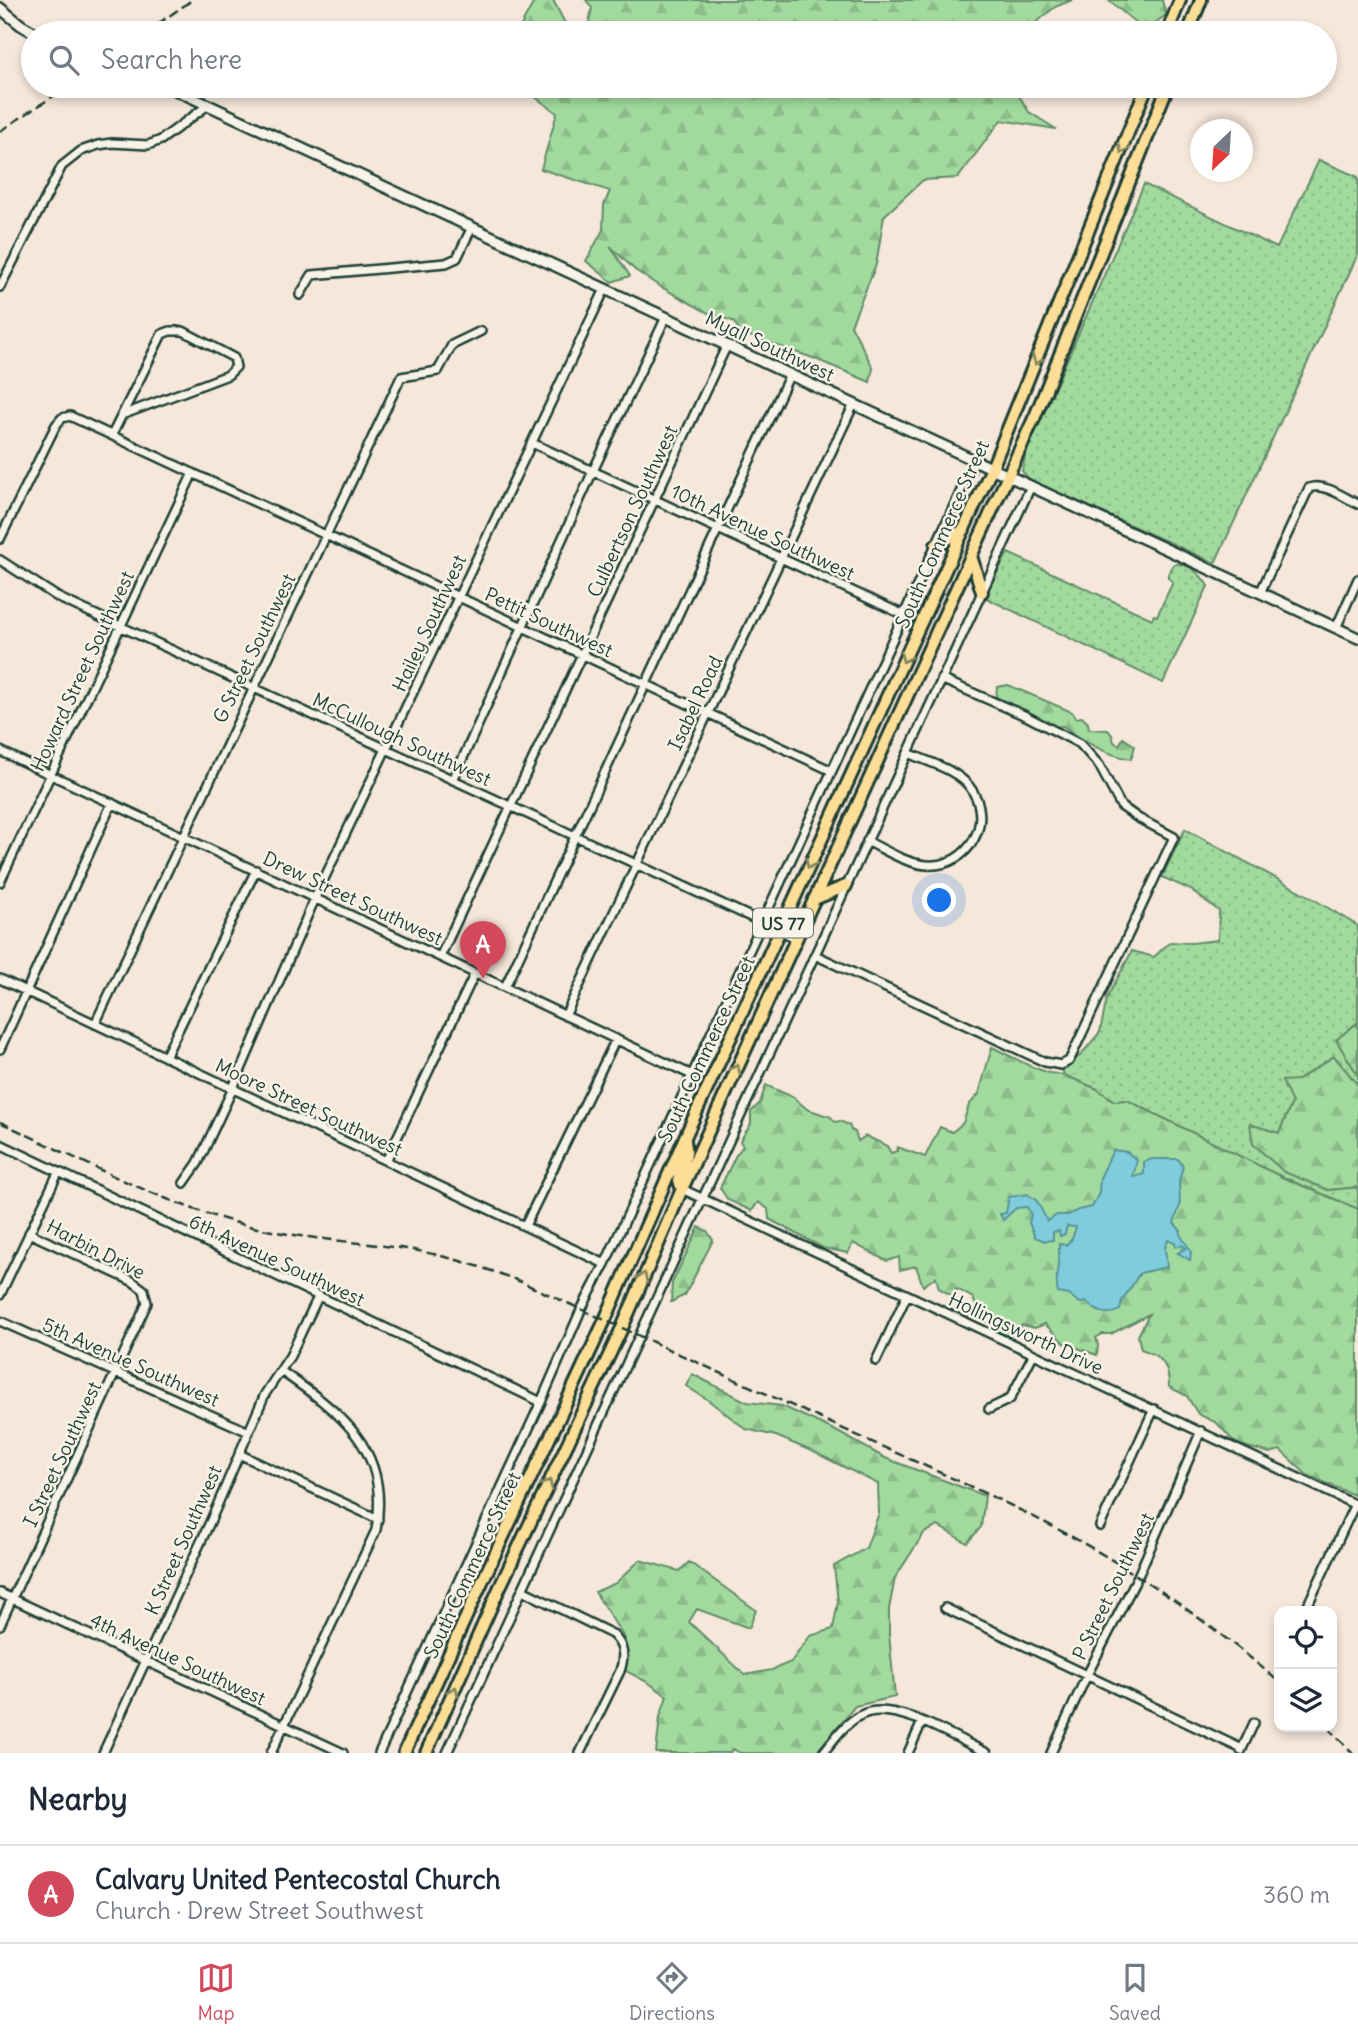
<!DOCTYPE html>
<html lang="en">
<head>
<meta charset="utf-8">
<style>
	:root { --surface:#fff; --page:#f2f2f3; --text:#1f2937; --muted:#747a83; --line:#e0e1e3; --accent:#d1495b }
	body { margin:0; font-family:Delius,sans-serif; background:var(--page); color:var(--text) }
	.controls { position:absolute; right:21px; bottom:21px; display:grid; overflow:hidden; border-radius:14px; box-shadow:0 4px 10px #0003 }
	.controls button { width:63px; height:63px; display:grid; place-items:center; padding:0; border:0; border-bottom:2px solid var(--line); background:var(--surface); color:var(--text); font:35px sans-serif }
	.compass { position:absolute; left:1190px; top:119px; width:63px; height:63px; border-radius:50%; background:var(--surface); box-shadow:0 4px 10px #0003; rotate:205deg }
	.you { position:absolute; left:940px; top:901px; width:24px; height:24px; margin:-18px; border:5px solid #fff; border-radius:50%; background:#1a73e8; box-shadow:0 0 0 10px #1a73e833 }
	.badge { display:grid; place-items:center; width:46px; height:46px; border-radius:50%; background:var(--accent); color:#fff; font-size:23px; font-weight:700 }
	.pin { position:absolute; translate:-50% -58px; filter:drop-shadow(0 2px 4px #0008) }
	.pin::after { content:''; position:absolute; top:37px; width:24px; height:21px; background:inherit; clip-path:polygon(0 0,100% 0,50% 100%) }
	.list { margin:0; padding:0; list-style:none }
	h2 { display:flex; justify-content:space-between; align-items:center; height:91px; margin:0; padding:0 28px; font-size:30px }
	h2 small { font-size:23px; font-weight:400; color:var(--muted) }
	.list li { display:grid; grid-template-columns:46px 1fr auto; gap:21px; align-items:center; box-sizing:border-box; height:98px; padding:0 28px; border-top:2px solid var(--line) }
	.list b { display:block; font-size:26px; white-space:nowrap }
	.list p { margin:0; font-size:23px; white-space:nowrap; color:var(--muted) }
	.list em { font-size:23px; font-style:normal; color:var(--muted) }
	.icon { flex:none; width:38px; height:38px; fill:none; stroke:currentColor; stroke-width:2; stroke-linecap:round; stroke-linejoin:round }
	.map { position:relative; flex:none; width:1358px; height:1753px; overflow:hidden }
	.search { position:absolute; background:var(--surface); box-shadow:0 4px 10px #0003; left:21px; right:21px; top:21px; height:77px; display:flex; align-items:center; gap:18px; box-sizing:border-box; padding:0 24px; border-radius:38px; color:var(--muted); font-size:26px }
	.sheet { height:189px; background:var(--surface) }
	nav { display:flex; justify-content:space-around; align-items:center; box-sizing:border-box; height:98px; border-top:2px solid var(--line); background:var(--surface); font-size:19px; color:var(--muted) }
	nav a { display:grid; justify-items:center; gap:4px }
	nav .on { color:var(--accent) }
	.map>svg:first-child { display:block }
	.grass { fill:url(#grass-dots); stroke:#608c69; stroke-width:2 }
	.forest { fill:url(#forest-firs); stroke:#608c69; stroke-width:2 }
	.water { fill:#7fcddc; stroke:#599399; stroke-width:2 }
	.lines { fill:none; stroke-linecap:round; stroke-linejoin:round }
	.minor-casing { stroke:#1f3d34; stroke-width:12 }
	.tertiary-casing { stroke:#1f3d34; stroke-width:14 }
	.primary-casing { stroke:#1f3d34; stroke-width:16 }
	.minor { stroke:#f7f3e8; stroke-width:7 }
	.tertiary { stroke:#f7f3e8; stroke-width:9 }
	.primary { stroke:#fdde96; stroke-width:10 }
	.rail { stroke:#1f3d34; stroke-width:2.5; stroke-dasharray:10 5; stroke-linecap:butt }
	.oneway { stroke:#838560 }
	.labels { text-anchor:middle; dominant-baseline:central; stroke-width:5; stroke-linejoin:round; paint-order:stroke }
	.shield { fill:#f7f3e8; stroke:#60746a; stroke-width:2 }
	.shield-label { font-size:18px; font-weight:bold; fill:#1f3d34 }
	.street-label { font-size:19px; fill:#1f3d34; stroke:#f7f3e8 }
</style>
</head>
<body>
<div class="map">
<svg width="1358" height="1753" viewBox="0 0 1358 1753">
	<defs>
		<pattern id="grass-dots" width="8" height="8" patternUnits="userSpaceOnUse" patternTransform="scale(1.75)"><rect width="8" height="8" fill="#a2da9e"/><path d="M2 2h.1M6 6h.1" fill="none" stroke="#8bbc89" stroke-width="1.8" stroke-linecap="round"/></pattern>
		<pattern id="forest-firs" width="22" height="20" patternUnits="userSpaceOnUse" patternTransform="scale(1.75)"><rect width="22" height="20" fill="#a2da9e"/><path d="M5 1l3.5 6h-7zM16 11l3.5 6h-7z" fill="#8bbc89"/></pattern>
	</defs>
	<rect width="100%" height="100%" fill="#f5e7d9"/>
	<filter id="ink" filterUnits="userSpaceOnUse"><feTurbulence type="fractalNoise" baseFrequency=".0143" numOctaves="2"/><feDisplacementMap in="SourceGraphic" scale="14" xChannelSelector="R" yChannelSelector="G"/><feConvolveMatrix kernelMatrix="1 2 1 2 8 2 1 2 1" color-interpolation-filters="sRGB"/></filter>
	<g filter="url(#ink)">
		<path class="grass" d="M1319,160L1358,177V254L1215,563L1030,480L1022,471L1025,456L1144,184L1277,248Z
			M1008,553L1152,619L1154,615L1157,616L1173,582L1168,578V574L1174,564C1190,563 1200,573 1208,586L1163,683L986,598L985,595Z
			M1185,829L1305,894L1358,926V1022L1336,1040L1358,1075V1085L1334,1056L1298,1080L1292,1103L1279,1133L1250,1125L1328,1190L1358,1187V1209L1284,1178L1127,1100L1114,1101L1097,1089L1064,1075L1062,1069L1081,1055L1100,1032L1107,998L1132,951L1154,957L1170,942L1192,943L1218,940L1219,911L1191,890L1162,877Z"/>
		<path class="forest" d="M535,0H553L570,33H517Z
			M586,0H1072L1055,7L1028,29L982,33H587L592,8Z
			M1108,0H1162L1166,15L1145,30Z
			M520,86H1013L1029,112L1056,129L1001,120L958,178L923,180L884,216L876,265L851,325L873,368L870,382L813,358L741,333L733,321L712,315L659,286L635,270L610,246L630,276L612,282L586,261L603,230L604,205L610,191L541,169L557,113Z
			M1008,685L1072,712L1075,718L1082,717L1088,723L1089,729L1108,730L1112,735L1114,742L1119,745L1123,738L1135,746L1131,759C1105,755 1084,741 1063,726L1056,727L996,697L997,687Z
			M1358,1022V1075L1336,1040Z
			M992,1047L1030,1066L1049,1073L1064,1075L1097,1089L1114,1101L1127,1100L1284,1178L1358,1209V1478L1353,1475L1354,1495L1307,1475L1280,1450L1270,1453L1236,1444L1217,1423L1198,1414L1187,1396L1169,1387C1169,1365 1162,1356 1141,1349L1138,1336L1149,1314L1111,1334H1102L1096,1338L1098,1345L1097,1355L1064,1343L1045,1324L1035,1328L1022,1325L1018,1332L1008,1336L995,1330L978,1311L973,1298L957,1289L954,1297L939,1288L936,1277L923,1286L916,1266L900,1270L899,1257L887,1261L853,1243L848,1253L823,1248L769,1219L768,1209L758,1202L752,1211L728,1200L720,1188L736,1155L743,1146L740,1141L751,1124V1112L760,1103L766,1085L793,1097L807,1109L831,1117L835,1122L840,1121L849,1125L851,1130L855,1132L858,1141L866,1136L887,1146L891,1153L897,1151V1147L925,1157L940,1127L952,1132L963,1123L969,1105L979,1094Z
			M1334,1056L1358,1085V1187L1328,1190L1284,1172L1253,1144L1250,1124L1279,1133L1292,1103L1282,1081L1298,1080Z
			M699,1227L707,1231L713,1240L685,1295L671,1302L672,1283Z
			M692,1374L747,1402L782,1406L834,1430L885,1458L985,1496L981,1527L967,1543L938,1526L924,1533L895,1578L889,1609V1634L895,1697L855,1706L818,1750L813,1753H740L733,1749L730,1753H656L660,1717L667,1696L649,1683L626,1671L625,1639L595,1592L616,1583L640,1560L679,1571L689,1562L756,1610L749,1628L697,1609L689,1622L745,1675L772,1670L791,1662L810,1636L833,1629L838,1602L834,1566L866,1548L879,1513L878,1484L816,1453L776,1436L746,1429L708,1400L686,1386Z"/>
		<path class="water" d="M1113,1150L1127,1152L1137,1160L1133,1177L1144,1174V1162L1152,1159H1178L1183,1166L1179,1181L1180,1205L1174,1223L1181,1231V1236L1191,1251L1190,1260L1178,1253L1186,1248L1182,1245L1176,1247L1175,1242L1168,1240L1165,1248L1167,1267L1140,1273L1122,1301L1120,1310C1108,1317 1096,1312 1087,1302L1080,1303L1069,1295L1058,1293C1054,1280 1060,1259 1059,1244L1066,1245L1072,1239L1076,1227L1067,1226L1065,1234L1060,1236L1059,1231L1053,1232V1240L1045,1241L1035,1237L1029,1223L1031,1215L1027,1207L1016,1208L1003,1220L1000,1214L1006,1213L1009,1197L1027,1194L1037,1201L1047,1221L1057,1215H1068L1078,1210L1092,1207L1099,1193L1100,1178Z"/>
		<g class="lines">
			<defs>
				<path id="minor" d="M0,287L62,166L81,151L98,145L112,143L148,145L161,140L208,105
					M300,295L312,275L446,263L457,258L472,227
					M112,435L162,334L170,331H183L234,358L236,367L228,375L122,415
					M532,443L904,615
					M0,539L56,425L62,418L70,416L832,771
					M0,560L59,598L796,938
					M1260,593L1309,488C1324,482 1345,498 1358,504
					M1336,628L1358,579
					M0,751L692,1075
					M453,780L593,471L666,317
					M867,841C885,850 907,864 927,865C969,868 996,820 969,786C955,769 928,762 908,753
					M0,882L193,473
					M815,955L1045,1062L1061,1065L1069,1061L1072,1055L1174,837L1138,818L1121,806L1099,765L1080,744L1026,716L941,679
					M440,957L727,345
					M0,979L605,1264
					M505,987L790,374
					M565,1016L854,404
					M95,1024L401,377L438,371L452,345L481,331
					M0,1049L112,803
					M165,1057L256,870
					M0,1144L541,1402
					M386,1161L475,973
					M184,1183L198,1163L233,1088L315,898L605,289
					M682,1189L1358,1506
					M525,1226L616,1039
					M0,1295L58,1173
					M0,1321L249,1432
					M876,1361L907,1295
					M989,1409L1010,1399L1033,1355
					M239,1454L378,1519
					M1100,1526L1154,1409
					M522,1590L612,1634C624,1645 625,1656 620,1671L580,1753
					M0,1593L343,1753
					M945,1608L1242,1749
					M1305,1611L1355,1504
					M0,1625L147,1303L144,1290L132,1281L29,1233
					M1241,1751L1254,1723
					M103,1753L211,1520L265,1394L290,1356L318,1297
					M271,1753L376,1530C391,1449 341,1413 281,1371
					M379,1753L541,1402L581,1310L605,1264L975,460
					M447,1753L1031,486
					M823,1753C834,1739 845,1723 861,1715C893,1698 957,1739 987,1753
					M908,1753L922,1722
					M1051,1753L1087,1675L1138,1576L1201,1431"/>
				<path id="tertiary" d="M0,8L21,25L35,33
					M167,86L1358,638"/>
				<path id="primary" d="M1167,33L1180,0
					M1188,33L1201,0
					M936,545L964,530
					M971,556L982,592
					M814,899L846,886
					M682,1188C674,1175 684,1166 686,1153C687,1148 685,1144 685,1140
					M404,1753L482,1582L605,1320L685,1137L992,468L1147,86
					M426,1753L499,1589L622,1328L682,1189L1036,414L1168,86"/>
			</defs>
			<use href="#minor" class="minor-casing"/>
			<use href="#tertiary" class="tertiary-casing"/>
			<use href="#primary" class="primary-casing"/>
			<use href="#minor" class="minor"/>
			<use href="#tertiary" class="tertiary"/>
			<use href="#primary" class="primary"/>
			<path class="rail" d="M145,33L192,0
				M0,131L69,86
				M0,1122C81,1160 162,1204 249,1226C301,1239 354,1241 407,1249C445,1255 483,1267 519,1281C625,1329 731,1378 837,1426C917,1463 999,1497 1076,1539C1149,1580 1217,1628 1279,1682
				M1327,1727L1353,1753"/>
		</g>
		<defs><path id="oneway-chevron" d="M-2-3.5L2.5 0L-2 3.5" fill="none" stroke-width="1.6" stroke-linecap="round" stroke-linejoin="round" transform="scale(1.75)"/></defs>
		<g class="oneway">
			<use href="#oneway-chevron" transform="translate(1123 149) rotate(112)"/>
			<use href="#oneway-chevron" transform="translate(1037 360) rotate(112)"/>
			<use href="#oneway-chevron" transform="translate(905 658) rotate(115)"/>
			<use href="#oneway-chevron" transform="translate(810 864) rotate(115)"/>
			<use href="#oneway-chevron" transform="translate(736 1069) rotate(-65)"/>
			<use href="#oneway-chevron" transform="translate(643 1277) rotate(-67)"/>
			<use href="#oneway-chevron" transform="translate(548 1484) rotate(-65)"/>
			<use href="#oneway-chevron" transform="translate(454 1691) rotate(-66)"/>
		</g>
	</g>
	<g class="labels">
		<rect class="shield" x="753" y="908.5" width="60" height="29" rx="5"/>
		<g class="shield-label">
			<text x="783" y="923">US 77</text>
		</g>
		<g class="street-label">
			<text transform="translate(770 346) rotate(25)">Myall Southwest</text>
			<text transform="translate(632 511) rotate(-65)">Culbertson Southwest</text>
			<text transform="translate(763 532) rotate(25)">10th Avenue Southwest</text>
			<text transform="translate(942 534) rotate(-66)">South Commerce Street</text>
			<text transform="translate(549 622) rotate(25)">Pettit Southwest</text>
			<text transform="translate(429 623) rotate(-65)">Hailey Southwest</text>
			<text transform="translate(254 648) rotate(-64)">G Street Southwest</text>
			<text transform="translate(82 671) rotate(-65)">Howard Street Southwest</text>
			<text transform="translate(695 703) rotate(-65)">Isabel Road</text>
			<text transform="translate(402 739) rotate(25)">McCullough Southwest</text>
			<text transform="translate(353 898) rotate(25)">Drew Street Southwest</text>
			<text transform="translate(706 1049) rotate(-65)">South Commerce Street</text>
			<text transform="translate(309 1107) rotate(25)">Moore Street Southwest</text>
			<text transform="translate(96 1249) rotate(27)">Harbin Drive</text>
			<text transform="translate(277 1260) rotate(25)">6th Avenue Southwest</text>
			<text transform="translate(1026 1333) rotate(25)">Hollingsworth Drive</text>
			<text transform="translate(131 1362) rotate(24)">5th Avenue Southwest</text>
			<text transform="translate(62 1454) rotate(-65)">I Street Southwest</text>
			<text transform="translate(183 1540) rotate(-66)">K Street Southwest</text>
			<text transform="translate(472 1565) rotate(-65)">South Commerce Street</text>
			<text transform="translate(1113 1586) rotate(-64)">P Street Southwest</text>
			<text transform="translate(178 1659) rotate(25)">4th Avenue Southwest</text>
		</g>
	</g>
</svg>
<div class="controls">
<button><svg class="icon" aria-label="locate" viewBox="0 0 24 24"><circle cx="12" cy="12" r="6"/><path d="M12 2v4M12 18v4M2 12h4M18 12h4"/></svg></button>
<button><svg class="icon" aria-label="layers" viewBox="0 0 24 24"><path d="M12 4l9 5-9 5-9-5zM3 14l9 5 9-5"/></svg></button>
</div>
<svg class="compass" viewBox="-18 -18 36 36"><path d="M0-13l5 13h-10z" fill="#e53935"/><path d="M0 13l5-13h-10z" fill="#747a83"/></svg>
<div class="you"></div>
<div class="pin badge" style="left:483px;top:979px">A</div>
<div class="search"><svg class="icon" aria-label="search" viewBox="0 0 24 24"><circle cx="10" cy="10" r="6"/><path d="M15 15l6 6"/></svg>Search here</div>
</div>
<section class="sheet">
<h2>Nearby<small></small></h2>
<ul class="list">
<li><span class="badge">A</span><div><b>Calvary United Pentecostal Church</b><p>Church · Drew Street Southwest</p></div><em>360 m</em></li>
</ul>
</section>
<nav>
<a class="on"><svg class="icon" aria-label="map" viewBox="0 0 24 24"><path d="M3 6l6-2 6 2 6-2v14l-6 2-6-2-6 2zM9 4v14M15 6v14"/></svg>Map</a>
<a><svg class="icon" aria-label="directions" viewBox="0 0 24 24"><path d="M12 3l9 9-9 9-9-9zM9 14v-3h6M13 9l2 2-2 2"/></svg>Directions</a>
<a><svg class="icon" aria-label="saved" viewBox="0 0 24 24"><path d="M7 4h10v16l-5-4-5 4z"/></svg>Saved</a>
</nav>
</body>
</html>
